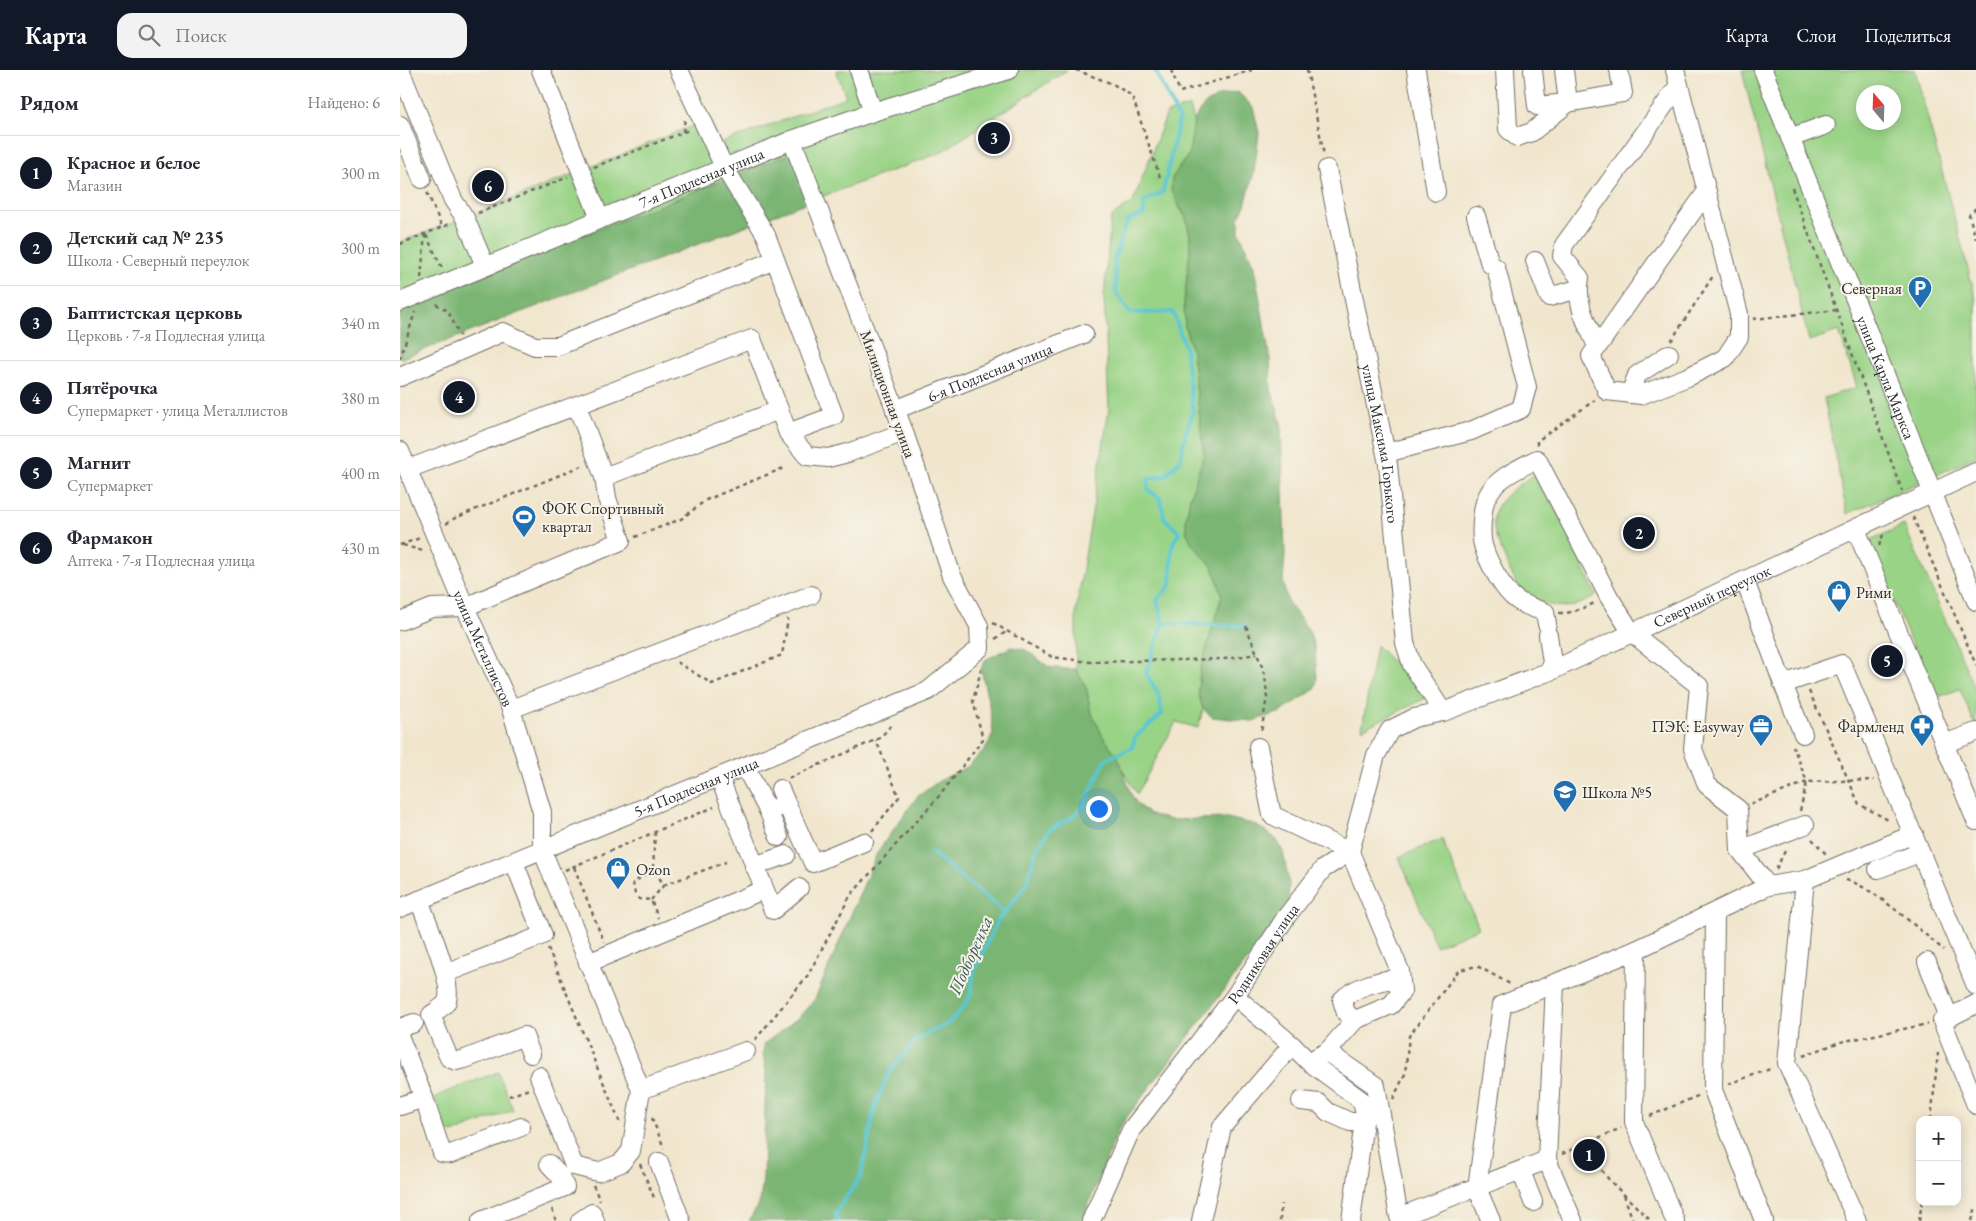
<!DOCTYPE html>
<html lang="ru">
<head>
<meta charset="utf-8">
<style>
	:root { --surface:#fff; --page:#f2f2f3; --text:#2b2b33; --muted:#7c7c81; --line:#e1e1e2; --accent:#111827 }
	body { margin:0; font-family:"EB Garamond",serif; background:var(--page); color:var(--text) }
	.controls { position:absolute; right:15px; bottom:15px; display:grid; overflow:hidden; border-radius:10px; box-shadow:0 2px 12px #0003 }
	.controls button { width:45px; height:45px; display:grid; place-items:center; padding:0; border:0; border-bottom:1px solid var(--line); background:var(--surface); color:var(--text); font:25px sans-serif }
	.compass { position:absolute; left:1456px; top:15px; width:45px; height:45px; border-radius:50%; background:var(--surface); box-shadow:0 2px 12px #0003; rotate:341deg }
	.you { position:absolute; left:698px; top:738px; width:18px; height:18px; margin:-12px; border:4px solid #fff; border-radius:50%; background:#1a73e8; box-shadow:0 0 0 8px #1a73e833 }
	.badge { display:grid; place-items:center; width:32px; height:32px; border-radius:50%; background:var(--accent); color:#fff; font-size:16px; font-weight:700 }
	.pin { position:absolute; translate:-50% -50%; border:2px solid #fff; box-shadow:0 1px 5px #0006 }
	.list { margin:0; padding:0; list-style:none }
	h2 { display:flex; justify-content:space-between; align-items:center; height:65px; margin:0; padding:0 20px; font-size:21px }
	h2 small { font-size:16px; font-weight:400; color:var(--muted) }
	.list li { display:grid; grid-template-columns:32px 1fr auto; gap:15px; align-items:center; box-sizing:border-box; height:75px; padding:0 20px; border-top:1px solid var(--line) }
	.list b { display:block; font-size:19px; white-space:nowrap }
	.list p { margin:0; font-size:16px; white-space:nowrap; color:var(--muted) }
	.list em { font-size:16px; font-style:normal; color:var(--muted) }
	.icon { flex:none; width:28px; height:28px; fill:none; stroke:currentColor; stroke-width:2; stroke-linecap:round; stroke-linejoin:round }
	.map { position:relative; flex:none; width:1576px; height:1151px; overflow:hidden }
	header { display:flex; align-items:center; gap:30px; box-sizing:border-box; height:70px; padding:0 25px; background:var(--accent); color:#fff }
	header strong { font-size:24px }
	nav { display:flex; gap:28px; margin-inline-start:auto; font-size:18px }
	.search { width:350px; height:45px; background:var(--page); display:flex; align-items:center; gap:12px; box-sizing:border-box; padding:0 18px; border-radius:15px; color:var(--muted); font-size:19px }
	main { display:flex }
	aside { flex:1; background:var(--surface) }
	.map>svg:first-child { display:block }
	.green { fill:#99d386; stroke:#627f58; fill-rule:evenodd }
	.forest { fill:#7ab573; stroke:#52704f }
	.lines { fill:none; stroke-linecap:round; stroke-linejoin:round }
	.stream { stroke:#5ac7d2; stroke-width:4 }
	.minor-casing { stroke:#706c64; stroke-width:20 }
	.path { stroke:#706c64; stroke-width:2.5; stroke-dasharray:4 4; stroke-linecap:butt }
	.minor { stroke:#fff; stroke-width:18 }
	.labels { text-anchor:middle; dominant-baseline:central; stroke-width:4; stroke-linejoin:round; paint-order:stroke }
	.street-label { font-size:16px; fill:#2b2b2b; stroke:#f7f3e8 }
	.poi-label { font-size:16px; fill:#2b2b2b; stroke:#f7f3e8; text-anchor:start }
	.water-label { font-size:18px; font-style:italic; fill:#395a5d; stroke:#f7f3e8 }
</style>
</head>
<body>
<header>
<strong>Карта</strong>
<div class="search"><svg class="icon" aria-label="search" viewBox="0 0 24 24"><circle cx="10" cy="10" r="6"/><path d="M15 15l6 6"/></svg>Поиск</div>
<nav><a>Карта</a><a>Слои</a><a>Поделиться</a></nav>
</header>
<main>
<aside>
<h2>Рядом<small>Найдено: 6</small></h2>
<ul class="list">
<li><span class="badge">1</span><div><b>Красное и белое</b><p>Магазин</p></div><em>300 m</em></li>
<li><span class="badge">2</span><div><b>Детский сад № 235</b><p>Школа · Северный переулок</p></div><em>300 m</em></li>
<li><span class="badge">3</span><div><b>Баптистская церковь</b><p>Церковь · 7-я Подлесная улица</p></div><em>340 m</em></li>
<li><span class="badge">4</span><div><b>Пятёрочка</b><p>Супермаркет · улица Металлистов</p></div><em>380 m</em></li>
<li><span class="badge">5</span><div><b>Магнит</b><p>Супермаркет</p></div><em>400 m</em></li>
<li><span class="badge">6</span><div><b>Фармакон</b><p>Аптека · 7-я Подлесная улица</p></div><em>430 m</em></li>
</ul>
</aside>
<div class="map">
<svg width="1576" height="1151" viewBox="0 0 1576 1151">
	<rect width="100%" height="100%" fill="#f7f3e8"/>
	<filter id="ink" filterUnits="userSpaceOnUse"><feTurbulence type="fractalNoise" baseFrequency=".02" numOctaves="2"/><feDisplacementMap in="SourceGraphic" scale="10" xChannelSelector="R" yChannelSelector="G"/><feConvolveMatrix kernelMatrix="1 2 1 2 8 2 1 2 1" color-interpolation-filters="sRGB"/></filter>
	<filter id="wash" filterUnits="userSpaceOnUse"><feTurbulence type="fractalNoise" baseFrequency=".0096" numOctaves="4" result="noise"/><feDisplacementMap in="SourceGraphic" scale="20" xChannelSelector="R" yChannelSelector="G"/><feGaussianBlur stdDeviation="1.12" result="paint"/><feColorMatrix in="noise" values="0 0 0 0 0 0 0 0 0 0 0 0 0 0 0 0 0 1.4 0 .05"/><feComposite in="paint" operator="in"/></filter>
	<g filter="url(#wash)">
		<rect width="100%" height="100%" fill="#f1e6cd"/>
		<path class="green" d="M436,0H667L540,83L410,131L0,238V172L65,148L309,49L319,74L446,27Z
			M1342,0H1515L1576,229V387L1447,444L1424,328L1457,317L1439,261L1409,271ZM1464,22H1494V52H1464Z
			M790,36L794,51L793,65L789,84L779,97L776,132L786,148L790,165V181L784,233L785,256L792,282L804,385L790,427L786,450L787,463L792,473L814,497L822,525L800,601L798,622L803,639L798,658L776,652L737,724L702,665L690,639L687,620L676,599V541L709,339L704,227L711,147L733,132L767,43Z
			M1140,401L1196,525C1189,530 1181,534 1172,536C1154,540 1128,529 1117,514C1112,506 1108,495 1104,486C1098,473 1092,461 1094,446C1098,426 1124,411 1140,401Z
			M1504,455L1576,621V657L1560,619L1535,628L1468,471Z
			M976,575L1028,627L962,659Z
			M1042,769L1079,858L1036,876L999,787Z
			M98,1002L113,1040L53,1063L47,1061L35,1029L41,1024Z"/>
		<path class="forest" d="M838,22L853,37L859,63L854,102L845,135L839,147V162L854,196L870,289L871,319L881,352L885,484L883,513L888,532L909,561L915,579L917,610L915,619L881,642L852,651L812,647L803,639L798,622L800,601L822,525L813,497L792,474L787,463L786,449L790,427L804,385L792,282L785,256L784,233L790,181V165L786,148L771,120L772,108L789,84L794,51L799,41L807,33L819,26Z
			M392,83L410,131L0,289V238Z
			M611,577L626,580L649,597L664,599H676L687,620L690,639L702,665L718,687L731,724L737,734L749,744L771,750L827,748L853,754L866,761L877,770L883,782L889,813L888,837L720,1056L682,1151H349L360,1131L363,1108L366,1001L363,984L364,974L399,947L415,929L478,781L517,727L539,711L567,697L585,680L593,663L591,644L581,599L585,590Z"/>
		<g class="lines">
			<path class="stream" d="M763,553L846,556
				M531,782L605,843
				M437,1151L436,1142L461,1106L476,1033L490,1001L515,971L532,961L548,954L561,940L570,927L574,901L597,852L626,815L636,781L649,760L672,747L683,737L706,689L732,678L735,667L762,644L759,626L746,603L763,553L757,530L771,515L772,476L779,462L765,449L760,428L748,420V409L764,406L780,391L785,366L793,342L785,277L773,242L730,243L716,222L714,190L727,151L744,144V132L763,122L779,49L755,0"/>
		</g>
	</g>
	<g filter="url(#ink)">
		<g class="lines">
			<defs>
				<g id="minor">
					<path d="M0,0L53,130L65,148L85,196"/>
					<path d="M141,0L200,149"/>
					<path d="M279,0L324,97L366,165L434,346L388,363"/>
					<path d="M459,0L473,42"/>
					<path d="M1016,0L1036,122"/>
					<path d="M1105,0L1108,59L1117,67L1132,62L1168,33L1223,23L1219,0"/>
					<path d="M1133,0L1137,36L1168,33L1164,0"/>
					<path d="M1275,0L1339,244V267L1325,288L1290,306L1241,325L1207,321L1191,286L1307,121"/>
					<path id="s1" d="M1363,0L1576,531"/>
					<path d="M0,55L22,109"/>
					<path d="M1390,68L1426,55"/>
					<path id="s2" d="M927,99L988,394L1005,573L1012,595L1043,642"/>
					<path d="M1135,191L1149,227L1178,219"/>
					<path id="s3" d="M0,232L392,70L473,42L609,0"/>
					<path d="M1197,276C1187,254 1175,234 1180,208L1162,186L1164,175L1279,15"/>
					<path d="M0,307L103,262L135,276H158L375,190"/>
					<path d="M1230,324L1237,305L1269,284"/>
					<path d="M177,336L204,407L379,340"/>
					<path id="s4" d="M495,340L684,264"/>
					<path id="s5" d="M0,381L65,537L111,639L142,742V780L241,1020L231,1081L221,1093L198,1102L174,1096L139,1006"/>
					<path d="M986,383L1071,361L1121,339L1127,317L1096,198L1090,194L1076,146"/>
					<path d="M8,399L352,269L388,363L407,386L428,388L448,383L504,362"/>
					<path d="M1456,459L1576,751"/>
					<path d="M1345,511L1383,614L1442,594L1576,916"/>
					<path d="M0,551L32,538L65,537L221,471L207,428L204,407"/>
					<path d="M1147,554L1145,542C1136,539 1125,536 1117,530C1103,521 1087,490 1083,475C1080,464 1082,434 1088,425C1096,408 1122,397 1137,389L1209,527L1232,563L1299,616L1293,679L1307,715L1338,739L1340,780L1368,816"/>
					<path d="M1148,565L1153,600"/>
					<path d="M1383,614L1403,664"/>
					<path d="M111,639L411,525"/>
					<path d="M1544,674L1576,662"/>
					<path d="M858,677L872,745L950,782L1000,901L1002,921L991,935L955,950L946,943L942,930C953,918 976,911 993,909L1002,921"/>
					<path d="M345,697L368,740L387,735L413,793L464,772"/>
					<path d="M319,707L373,840L399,818"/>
					<path d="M380,719L387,735"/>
					<path d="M368,740L379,767"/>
					<path d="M1340,780L1405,755"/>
					<path d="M354,796L386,785"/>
					<path d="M1478,799L1519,783"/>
					<path d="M1405,810L1387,993L1457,1151"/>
					<path d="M19,830C26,849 56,917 46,933C43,937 35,942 31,945L49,988L56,991L65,989L124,966L131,984"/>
					<path id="s6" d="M0,838L528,621L580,578L579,556L552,506L504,362L392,70"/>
					<path d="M1315,843L1313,1020L1364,1151"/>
					<path d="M1236,880L1234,1052L1275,1151"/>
					<path d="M1527,892L1549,947"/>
					<path d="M188,893L363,820"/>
					<path d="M46,903L143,865L114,792"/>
					<path d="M1155,913L1147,1090L1173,1151"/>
					<path d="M1576,934L1542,951L1576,1035"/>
					<path d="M0,958L14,953"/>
					<path d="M0,968L24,1028"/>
					<path d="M892,975L908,991L961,1030L965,1043L951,1151"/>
					<path d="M927,982L976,1016L999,1147L1147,1090"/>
					<path d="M917,987L927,982L955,950"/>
					<path d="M241,1020L346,981"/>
					<path d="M901,1031L919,1033L928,1042L950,1052H964"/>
					<path d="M0,1036L24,1028L42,1083L51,1084L121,1057"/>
					<path d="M259,1092L281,1151"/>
					<path d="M1121,1101L1133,1132"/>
					<path d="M81,1151L165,1117L160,1106L149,1094"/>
					<path d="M180,1151L192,1143L195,1151"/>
					<path id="s7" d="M691,1151L731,1060L835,926L886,847L923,799L950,782L976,685L990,660L1014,648L1043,642L1153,600L1576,402"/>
					<path d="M801,1151L822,1057L892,975L835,926"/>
					<path d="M1091,1151L1077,1118L1102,935L1236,880L1368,816L1405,810L1514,764"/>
				</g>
			</defs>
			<use href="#minor" class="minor-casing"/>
			<path class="path" d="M676,0L713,14L732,26L761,110
				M771,0L780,22L852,0
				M907,0L924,85
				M283,62L285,48
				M194,97L289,60
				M1392,118L1502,421
				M27,122L42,157
				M1576,138L1569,145L1576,169
				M78,143L168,107
				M26,165L42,198
				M0,174L52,153
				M21,208L25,164
				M36,234L48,241L60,266
				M1353,249L1437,240
				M1271,271L1313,206
				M0,289L15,242
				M1137,375V371L1195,330
				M1513,447L1576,595
				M46,454L55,448L184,395
				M235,467L281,449L306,430L386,397
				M0,475L20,468
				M3,475L26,482
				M1479,476L1484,462
				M1159,543C1172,544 1185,537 1197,532
				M593,553L652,587L690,592L824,589L857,584
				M846,556L865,604L867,627L861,663
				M595,569L606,562
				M277,592L312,614L382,585L388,549
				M1409,621L1459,734L1490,751
				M389,708L480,668L493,653
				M1351,734L1407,712L1393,676
				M1400,741L1407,712L1474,710
				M472,761L499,727L476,670
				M255,762L253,799L264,815L326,792
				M1412,769L1427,785
				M174,797L204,872
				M253,799L233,813L235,824L239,829L251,830L258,848
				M1376,799L1386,779
				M165,800L314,737
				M1446,810C1473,816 1521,862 1544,880
				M251,830L264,815
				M148,878L220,1053
				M355,970L408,905L450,826L541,724L583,669L573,631L582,596
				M1403,986L1440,972L1528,954
				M1328,1014L1373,998
				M109,1026L129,1019
				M993,1029L1005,1004L1009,966L1059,900L1077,896L1112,915
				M1250,1046L1300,1025
				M252,1048L264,1078
				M1531,1050L1538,983
				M1182,1075L1210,1111L1251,1151
				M1162,1084L1221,1058
				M240,1094L255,1130
				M193,1115L200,1131
				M1224,1125L1233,1151
				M152,1139L156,1151
				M880,1151L881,1134
				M1519,1151L1522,1132
				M1572,1151L1576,1137"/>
			<use href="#minor" class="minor"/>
		</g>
	</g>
	<defs>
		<symbol id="parking-pin" viewBox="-11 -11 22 30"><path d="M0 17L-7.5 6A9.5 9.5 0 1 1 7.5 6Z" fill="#1f6fb2" stroke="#f7f3e8"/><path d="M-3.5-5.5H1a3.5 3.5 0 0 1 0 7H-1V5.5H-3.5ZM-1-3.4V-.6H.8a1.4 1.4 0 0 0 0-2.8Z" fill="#fff"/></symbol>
		<symbol id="stadium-pin" viewBox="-11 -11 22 30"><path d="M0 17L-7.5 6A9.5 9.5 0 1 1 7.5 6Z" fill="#1f6fb2" stroke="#f7f3e8"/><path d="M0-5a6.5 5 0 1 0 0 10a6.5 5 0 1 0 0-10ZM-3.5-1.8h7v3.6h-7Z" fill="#fff"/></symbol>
		<symbol id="shop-pin" viewBox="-11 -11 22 30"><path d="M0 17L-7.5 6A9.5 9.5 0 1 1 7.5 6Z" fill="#1f6fb2" stroke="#f7f3e8"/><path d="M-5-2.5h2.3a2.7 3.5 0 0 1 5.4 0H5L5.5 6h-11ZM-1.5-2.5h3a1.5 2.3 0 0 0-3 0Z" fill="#fff"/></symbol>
		<symbol id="office-pin" viewBox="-11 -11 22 30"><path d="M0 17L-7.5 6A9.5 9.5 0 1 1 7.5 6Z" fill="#1f6fb2" stroke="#f7f3e8"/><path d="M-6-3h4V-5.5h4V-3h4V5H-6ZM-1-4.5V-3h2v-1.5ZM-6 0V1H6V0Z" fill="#fff"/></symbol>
		<symbol id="pharmacy-pin" viewBox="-11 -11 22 30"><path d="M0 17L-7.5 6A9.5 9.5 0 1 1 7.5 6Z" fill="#1f6fb2" stroke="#f7f3e8"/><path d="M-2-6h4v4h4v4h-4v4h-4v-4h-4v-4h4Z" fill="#fff"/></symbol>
		<symbol id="school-pin" viewBox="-11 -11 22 30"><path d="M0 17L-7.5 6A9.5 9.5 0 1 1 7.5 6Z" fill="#1f6fb2" stroke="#f7f3e8"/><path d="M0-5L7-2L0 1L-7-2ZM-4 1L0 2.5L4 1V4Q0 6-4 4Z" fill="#fff"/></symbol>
	</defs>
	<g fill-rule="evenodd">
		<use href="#parking-pin" x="1506" y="204" width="28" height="38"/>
		<use href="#stadium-pin" x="110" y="433" width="28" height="38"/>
		<use href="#shop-pin" x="1425" y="508" width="28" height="38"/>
		<use href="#office-pin" x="1347" y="642" width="28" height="38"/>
		<use href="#pharmacy-pin" x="1508" y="642" width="28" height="38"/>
		<use href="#school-pin" x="1151" y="708" width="28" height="38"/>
		<use href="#shop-pin" x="204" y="785" width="28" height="38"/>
	</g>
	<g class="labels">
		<g class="street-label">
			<text stroke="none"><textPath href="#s3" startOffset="326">7-я Подлесная улица</textPath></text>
			<text stroke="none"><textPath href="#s4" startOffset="102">6-я Подлесная улица</textPath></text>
			<text stroke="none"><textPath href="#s1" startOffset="331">улица Карла Маркса</textPath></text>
			<text transform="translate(488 324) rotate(70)">Милиционная улица</text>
			<text stroke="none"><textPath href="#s2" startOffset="280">улица Максима Горького</textPath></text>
			<text stroke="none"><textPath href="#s7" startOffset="934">Северный переулок</textPath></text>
			<text stroke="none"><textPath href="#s5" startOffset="214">улица Металлистов</textPath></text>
			<text stroke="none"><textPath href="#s6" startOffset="320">5-я Подлесная улица</textPath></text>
			<text stroke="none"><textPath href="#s7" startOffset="320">Родниковая улица</textPath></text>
		</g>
		<g class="poi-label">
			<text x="1502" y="218" text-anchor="end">Северная</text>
			<text x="142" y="438">ФОК Спортивный<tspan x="142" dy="18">квартал</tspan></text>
			<text x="1456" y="522">Рими</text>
			<text x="1344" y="656" text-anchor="end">ПЭК: Easyway</text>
			<text x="1504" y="656" text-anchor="end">Фармленд</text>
			<text x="1182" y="722">Школа №5</text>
			<text x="236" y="799">Ozon</text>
		</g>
		<g class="water-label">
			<text transform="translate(570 885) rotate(-66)">Подборенка</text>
		</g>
	</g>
</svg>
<div class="controls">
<button>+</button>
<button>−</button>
</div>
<svg class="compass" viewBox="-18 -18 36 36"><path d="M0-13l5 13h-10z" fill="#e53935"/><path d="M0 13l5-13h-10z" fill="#7c7c81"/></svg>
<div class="you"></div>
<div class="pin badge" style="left:1189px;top:1085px">1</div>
<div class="pin badge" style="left:1239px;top:463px">2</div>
<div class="pin badge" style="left:594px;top:68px">3</div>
<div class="pin badge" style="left:59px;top:327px">4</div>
<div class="pin badge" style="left:1487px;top:591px">5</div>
<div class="pin badge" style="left:88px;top:116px">6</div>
</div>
</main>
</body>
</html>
